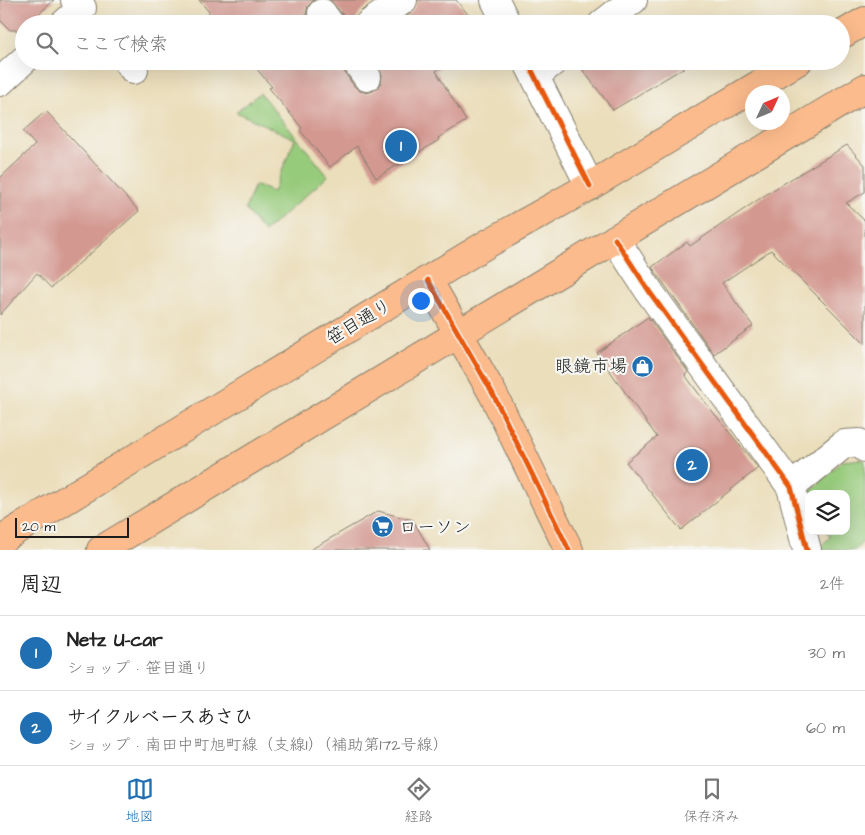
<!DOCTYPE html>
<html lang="ja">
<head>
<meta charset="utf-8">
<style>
	:root { --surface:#fff; --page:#f2f2f2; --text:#222; --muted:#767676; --line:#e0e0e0; --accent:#1f6fb2 }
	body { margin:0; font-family:"Architects Daughter","Klee One",sans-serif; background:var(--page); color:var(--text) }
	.controls { position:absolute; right:15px; bottom:15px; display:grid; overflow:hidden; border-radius:10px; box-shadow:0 5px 20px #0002 }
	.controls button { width:45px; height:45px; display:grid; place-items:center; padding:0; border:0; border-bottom:1px solid var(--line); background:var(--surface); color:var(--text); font:25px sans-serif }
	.compass { position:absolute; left:745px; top:85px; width:45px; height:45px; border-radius:50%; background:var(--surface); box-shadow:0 5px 20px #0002; rotate:46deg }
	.scale { position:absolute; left:15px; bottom:12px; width:114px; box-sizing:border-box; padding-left:5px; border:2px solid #1c1c1c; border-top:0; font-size:14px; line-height:18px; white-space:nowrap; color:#1c1c1c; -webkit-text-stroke:4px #f6f6f2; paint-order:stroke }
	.you { position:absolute; left:420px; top:300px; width:18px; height:18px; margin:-12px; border:4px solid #fff; border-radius:50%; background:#1a73e8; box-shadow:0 0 0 8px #1a73e833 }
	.badge { display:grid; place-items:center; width:32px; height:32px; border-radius:50%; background:var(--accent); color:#fff; font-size:16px; font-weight:700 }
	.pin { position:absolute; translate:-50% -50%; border:2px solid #fff; box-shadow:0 1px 5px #0006 }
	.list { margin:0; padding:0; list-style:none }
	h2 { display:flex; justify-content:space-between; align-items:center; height:65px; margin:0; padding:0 20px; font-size:21px }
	h2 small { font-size:16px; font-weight:400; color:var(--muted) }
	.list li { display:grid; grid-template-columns:32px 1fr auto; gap:15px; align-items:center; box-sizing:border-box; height:75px; padding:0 20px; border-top:1px solid var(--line) }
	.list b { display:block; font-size:19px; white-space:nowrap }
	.list p { margin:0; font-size:16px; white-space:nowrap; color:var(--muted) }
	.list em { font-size:16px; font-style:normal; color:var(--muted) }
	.icon { flex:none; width:28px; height:28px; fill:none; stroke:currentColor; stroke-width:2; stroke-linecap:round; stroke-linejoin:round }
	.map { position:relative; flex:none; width:865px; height:550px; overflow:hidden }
	.search { position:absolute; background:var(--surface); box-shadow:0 5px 20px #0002; left:15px; right:15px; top:15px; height:55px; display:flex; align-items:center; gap:12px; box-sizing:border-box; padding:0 18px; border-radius:28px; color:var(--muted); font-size:19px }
	.sheet { height:215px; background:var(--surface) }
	nav { display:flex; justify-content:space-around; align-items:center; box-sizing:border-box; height:70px; border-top:1px solid var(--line); background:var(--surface); font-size:14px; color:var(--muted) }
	nav a { display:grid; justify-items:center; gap:2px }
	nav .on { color:var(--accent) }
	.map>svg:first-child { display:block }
	.green { fill:#97cb7c; stroke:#5a744c }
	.building { fill:#d39991 }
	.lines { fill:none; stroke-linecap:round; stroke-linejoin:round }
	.minor-casing { stroke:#847d6c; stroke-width:30 }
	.major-casing { stroke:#847d6c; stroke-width:30 }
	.minor { stroke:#fff; stroke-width:28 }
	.major { stroke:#fbbb8c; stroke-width:28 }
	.cycleway-casing { stroke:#f6f6f2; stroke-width:8 }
	.cycleway { stroke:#e8590c; stroke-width:5 }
	.labels { text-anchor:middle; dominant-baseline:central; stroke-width:4.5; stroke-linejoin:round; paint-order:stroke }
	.street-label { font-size:18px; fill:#1c1c1c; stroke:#f6f6f2 }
	.poi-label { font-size:18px; fill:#1c1c1c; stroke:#f6f6f2; text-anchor:end }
</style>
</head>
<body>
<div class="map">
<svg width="865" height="550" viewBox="0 0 865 550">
	<rect width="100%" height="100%" fill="#f6f6f2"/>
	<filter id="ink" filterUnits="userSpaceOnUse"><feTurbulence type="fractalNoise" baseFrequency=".02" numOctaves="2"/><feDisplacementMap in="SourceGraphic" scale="10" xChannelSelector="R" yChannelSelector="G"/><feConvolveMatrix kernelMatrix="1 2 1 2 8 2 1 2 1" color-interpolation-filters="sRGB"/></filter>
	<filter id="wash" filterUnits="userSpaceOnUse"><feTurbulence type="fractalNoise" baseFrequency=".0096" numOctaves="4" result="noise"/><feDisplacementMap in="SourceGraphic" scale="20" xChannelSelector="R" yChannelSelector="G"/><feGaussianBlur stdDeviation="1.12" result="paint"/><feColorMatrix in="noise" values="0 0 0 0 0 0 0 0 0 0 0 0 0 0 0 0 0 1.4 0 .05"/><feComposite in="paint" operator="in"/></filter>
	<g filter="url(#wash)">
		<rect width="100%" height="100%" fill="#ebdebb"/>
		<path class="green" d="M260,93L328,176L264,232L245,209L255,185L273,192L295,139L236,112Z
			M862,459L865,461V540L855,550H821L820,547L830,537L826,531H846V494H812L811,491L842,461Z"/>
		<g id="blocks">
			<path class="building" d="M0,0H54L28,24H24L21,30H10L0,20Z
				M199,0H314L308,6L306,14L310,24H219Z
				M330,0H376L360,12L354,24H345L343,15Z
				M418,0H456L476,24H396L412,12Z
				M250,61H341L343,70L354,86L360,91L368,93L375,90L381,83L382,75L375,61H448L436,71L466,121L438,138L439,140L376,178L357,146L330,167L300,130L302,128L269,88L272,87Z
				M586,61H695L613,110L579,65Z
				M46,111L139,211L51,288L37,273L0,315V178L35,145L23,131Z
				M847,145L865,165V192L846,203L865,221V344L771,250L722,283L753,326L714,354L652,267L687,242L690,246L768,193Z
				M648,317L688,372L685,375L705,402L758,468L681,530L626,462L657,437L597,353Z
				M378,511L413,520L430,550H310Z"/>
		</g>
	</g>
	<g filter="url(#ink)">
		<use href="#blocks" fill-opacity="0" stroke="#847d6c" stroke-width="1"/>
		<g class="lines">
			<defs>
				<path id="minor" d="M495,0L507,24
					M322,13L330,24
					M64,24L82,8L75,0
					M369,24L403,0
					M602,24L633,0
					M127,61L134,70
					M356,61L367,77
					M527,61L590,186
					M535,76L554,61
					M0,82L24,60
					M615,239L651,294L791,487L807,550
					M791,487L844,444L859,443L865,448"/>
				<path id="major" d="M841,35L865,21
					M428,280L493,394L569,550
					M0,540L487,244L590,186L798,61
					M101,550L865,88"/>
			</defs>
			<use href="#minor" class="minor-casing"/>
			<use href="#major" class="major-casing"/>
			<use href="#minor" class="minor"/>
			<use href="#major" class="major"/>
			<defs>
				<path id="cycleway" d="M527,61L590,186
					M615,239L651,294L791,487L807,550
					M428,280L493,394L569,550"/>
			</defs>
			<use href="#cycleway" class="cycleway-casing"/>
			<use href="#cycleway" class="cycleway"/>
		</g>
	</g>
	<defs>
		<symbol id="shop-disc" viewBox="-11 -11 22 22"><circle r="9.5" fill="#1f6fb2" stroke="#f6f6f2"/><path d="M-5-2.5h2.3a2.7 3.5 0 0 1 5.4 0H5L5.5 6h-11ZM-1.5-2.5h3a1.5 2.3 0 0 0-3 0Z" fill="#fff"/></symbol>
		<symbol id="supermarket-disc" viewBox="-11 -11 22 22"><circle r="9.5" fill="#1f6fb2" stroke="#f6f6f2"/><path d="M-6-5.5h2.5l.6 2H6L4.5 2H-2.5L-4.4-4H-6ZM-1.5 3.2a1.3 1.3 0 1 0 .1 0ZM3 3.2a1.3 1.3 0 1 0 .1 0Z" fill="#fff"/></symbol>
	</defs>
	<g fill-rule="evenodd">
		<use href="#shop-disc" x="630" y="354" width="25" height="25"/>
		<use href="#supermarket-disc" x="370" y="514" width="25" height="25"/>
	</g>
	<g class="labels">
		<g class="street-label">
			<text transform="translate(359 322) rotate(-31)">笹目通り</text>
		</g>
		<g class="poi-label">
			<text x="627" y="366">眼鏡市場</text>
			<text x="399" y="527" text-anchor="start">ローソン</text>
		</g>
	</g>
</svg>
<div class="controls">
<button><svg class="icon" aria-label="layers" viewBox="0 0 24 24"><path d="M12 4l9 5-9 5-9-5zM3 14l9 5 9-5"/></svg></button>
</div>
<svg class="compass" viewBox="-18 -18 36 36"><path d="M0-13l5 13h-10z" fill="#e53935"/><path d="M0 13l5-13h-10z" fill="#767676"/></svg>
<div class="scale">20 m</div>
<div class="you"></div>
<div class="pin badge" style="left:401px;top:146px">1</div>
<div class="pin badge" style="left:692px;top:465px">2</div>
<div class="search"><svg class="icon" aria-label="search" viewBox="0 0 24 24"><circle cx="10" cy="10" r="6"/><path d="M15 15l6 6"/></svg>ここで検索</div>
</div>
<section class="sheet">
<h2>周辺<small>2件</small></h2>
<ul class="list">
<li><span class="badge">1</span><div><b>Netz U-car</b><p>ショップ · 笹目通り</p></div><em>30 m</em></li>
<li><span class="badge">2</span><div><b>サイクルベースあさひ</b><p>ショップ · 南田中町旭町線（支線1）（補助第172号線）</p></div><em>60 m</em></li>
</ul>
</section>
<nav>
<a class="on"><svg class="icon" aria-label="map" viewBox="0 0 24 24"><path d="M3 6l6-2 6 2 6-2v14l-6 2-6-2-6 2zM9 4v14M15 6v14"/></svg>地図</a>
<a><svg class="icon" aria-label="directions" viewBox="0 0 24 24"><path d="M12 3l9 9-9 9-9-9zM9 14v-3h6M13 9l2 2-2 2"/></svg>経路</a>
<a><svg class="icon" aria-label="saved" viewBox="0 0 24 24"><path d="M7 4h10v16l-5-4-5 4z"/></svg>保存済み</a>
</nav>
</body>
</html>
